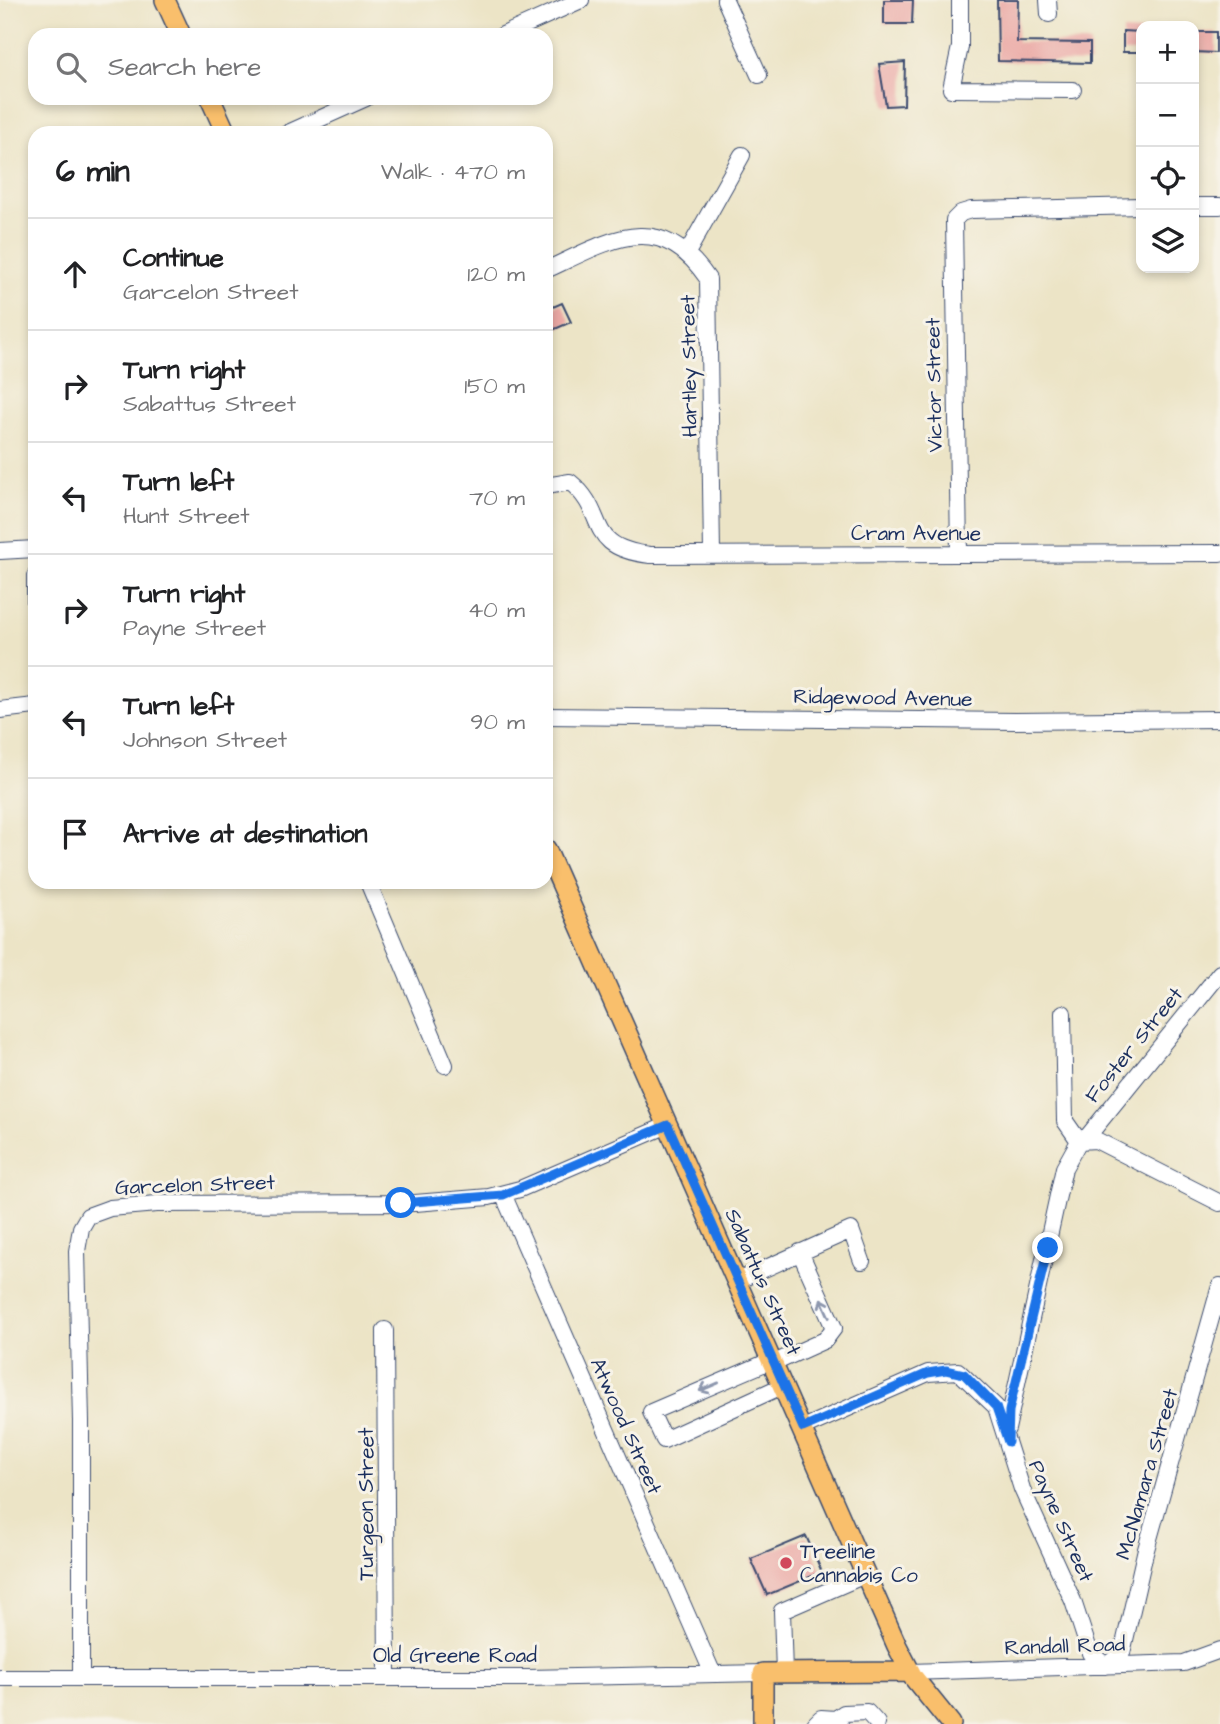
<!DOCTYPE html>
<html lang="en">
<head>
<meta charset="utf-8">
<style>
	:root { --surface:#fff; --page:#f2f2f2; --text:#202124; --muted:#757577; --line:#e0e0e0 }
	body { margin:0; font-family:"Architects Daughter",sans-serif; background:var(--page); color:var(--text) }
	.controls { position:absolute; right:21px; top:21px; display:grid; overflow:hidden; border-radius:14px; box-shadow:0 4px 10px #0003 }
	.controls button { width:63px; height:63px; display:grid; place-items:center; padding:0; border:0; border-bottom:2px solid var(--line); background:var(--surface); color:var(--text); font:35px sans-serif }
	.stop { position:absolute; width:21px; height:21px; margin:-16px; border:5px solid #1a73e8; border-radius:50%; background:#fff }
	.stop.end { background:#1a73e8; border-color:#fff; box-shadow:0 2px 7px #0008 }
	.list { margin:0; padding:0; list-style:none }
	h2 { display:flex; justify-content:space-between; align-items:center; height:91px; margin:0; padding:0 28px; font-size:30px }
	h2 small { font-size:23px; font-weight:400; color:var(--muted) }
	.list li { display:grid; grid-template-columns:46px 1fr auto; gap:21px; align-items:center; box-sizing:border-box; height:112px; padding:0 28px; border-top:2px solid var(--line) }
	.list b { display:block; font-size:26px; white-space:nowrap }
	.list p { margin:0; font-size:23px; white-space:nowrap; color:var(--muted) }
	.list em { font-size:23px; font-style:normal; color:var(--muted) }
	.icon { flex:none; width:38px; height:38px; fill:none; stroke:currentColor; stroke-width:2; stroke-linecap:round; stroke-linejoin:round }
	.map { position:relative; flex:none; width:1220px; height:1724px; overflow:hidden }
	.search { position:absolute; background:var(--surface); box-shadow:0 4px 10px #0003; left:28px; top:28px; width:525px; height:77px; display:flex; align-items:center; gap:18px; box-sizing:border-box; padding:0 24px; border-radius:21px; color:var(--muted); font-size:26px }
	.panel { position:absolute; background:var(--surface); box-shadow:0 4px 10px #0003; left:28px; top:126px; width:525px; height:763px; border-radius:21px }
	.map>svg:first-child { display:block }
	.building { fill:#eba9a5 }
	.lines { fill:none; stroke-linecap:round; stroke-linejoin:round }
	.minor-casing { stroke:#3a4a6e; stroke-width:18 }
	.major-casing { stroke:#3a4a6e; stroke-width:22 }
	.minor { stroke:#fff; stroke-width:16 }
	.major { stroke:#f9bf6c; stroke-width:19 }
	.oneway { stroke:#8d97ae }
	.route { stroke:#1a73e8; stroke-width:9 }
	.poi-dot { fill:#d1495b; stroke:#f7f3e8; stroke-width:2.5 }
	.labels { text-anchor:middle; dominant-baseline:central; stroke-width:6; stroke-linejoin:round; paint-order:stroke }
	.street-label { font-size:21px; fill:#1b2f5e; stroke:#f7f3e8 }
	.poi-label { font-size:21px; fill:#1b2f5e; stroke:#f7f3e8; text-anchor:start }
</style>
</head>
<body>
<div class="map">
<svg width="1220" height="1724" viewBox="0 0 1220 1724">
	<rect width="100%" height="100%" fill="#f7f3e8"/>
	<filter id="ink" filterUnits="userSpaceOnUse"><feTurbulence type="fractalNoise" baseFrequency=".0143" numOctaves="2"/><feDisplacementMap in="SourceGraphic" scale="14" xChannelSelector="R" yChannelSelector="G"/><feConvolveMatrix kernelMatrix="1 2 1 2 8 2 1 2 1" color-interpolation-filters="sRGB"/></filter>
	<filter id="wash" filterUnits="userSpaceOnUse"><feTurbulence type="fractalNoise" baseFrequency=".00686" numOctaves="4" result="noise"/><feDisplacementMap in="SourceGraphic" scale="28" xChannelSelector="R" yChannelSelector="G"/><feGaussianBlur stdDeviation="1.57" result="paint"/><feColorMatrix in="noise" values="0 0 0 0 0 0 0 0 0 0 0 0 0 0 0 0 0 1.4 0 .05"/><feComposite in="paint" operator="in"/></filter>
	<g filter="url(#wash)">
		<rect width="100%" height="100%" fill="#ece4c6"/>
		<g id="blocks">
			<path class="building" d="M884,0H913L912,24H884Z
				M997,0H1018L1017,42L1090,43V63L998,61Z
				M1123,31L1141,32V52H1123Z
				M1194,32H1216V53L1194,52Z
				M905,62L904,105L886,106L879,64Z
				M562,303L571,322L546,333V310Z
				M806,1536L822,1572L767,1595L751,1559Z"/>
		</g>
	</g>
	<g filter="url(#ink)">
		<use href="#blocks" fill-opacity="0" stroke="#3a4a6e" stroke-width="2"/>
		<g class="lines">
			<defs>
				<path id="minor" d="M725,0L759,75
					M960,0V47L951,89L1073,90
					M1048,0L1049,14
					M503,35L581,0
					M288,133L366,98
					M1194,206H1220
					M687,253L742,155
					M546,270C609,241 659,207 708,279L712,554
					M546,486L570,482C610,514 582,547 650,555L1220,553
					M0,551L35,549
					M959,553L954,220L961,213L971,210L1141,206
					M35,576V619
					M0,710L35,706
					M546,716L1015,721L1220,719
					M368,882L445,1065
					M1079,1141L1088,1136L1220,973
					M1079,1141L1096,1140L1220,1203
					M503,1194L713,1674
					M737,1281L851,1230L862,1261
					M385,1330L387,1678
					M772,1360L651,1412L664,1440L784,1385
					M774,1363L825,1340L834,1328L800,1252
					M803,1428L928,1373L958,1371L996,1407L1022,1489L1073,1601L1090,1653L1106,1666L1122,1653L1145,1553L1220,1286
					M1007,1429L1064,1168L1079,1141L1065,1121L1063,1013
					M910,1672L1184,1663L1220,1650
					M784,1673L782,1611L867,1574
					M81,1676V1421L77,1251L81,1228L88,1216L110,1208L157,1204L415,1203L489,1197L520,1189L668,1125
					M0,1678H528L763,1673
					M836,1719L844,1713L867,1712L877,1723
					M815,1724L821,1718L836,1719L840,1724"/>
				<path id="major" d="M165,0L181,35
					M210,98L226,133
					M546,849L897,1646L913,1677L951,1724
					M763,1724V1673L910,1672"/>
			</defs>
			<use href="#minor" class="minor-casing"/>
			<use href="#major" class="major-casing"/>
			<use href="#minor" class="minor"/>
			<use href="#major" class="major"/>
		</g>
		<defs><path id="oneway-shaft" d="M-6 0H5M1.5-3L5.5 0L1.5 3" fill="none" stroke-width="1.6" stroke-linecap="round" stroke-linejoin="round" transform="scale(1.75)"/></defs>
		<g class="oneway">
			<use href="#oneway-shaft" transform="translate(825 1308) rotate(-114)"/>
			<use href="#oneway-shaft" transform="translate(709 1387) rotate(157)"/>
		</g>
	</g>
	<g class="lines" filter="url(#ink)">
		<path class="route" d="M401,1203L503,1195L668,1125L803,1428L928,1373L946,1370L964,1374L996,1407L1008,1442L1009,1411L1048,1248"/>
	</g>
	<circle class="poi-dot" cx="786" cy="1563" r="7"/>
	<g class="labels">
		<g class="street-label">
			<text transform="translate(689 366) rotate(-91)">Hartley Street</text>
			<text transform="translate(934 385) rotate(-91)">Victor Street</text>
			<text x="916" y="533">Cram Avenue</text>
			<text transform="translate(883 698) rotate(1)">Ridgewood Avenue</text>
			<text transform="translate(1134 1045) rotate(-51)">Foster Street</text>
			<text transform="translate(195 1185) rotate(-2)">Garcelon Street</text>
			<text transform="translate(763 1282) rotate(66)">Sabattus Street</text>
			<text transform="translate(626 1426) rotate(66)">Atwood Street</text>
			<text transform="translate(1147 1474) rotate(-74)">McNamara Street</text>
			<text transform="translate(366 1504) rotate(-90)">Turgeon Street</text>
			<text transform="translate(1061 1521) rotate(66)">Payne Street</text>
			<text transform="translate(1065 1646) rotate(-2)">Randall Road</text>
			<text x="455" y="1655">Old Greene Road</text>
		</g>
		<g class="poi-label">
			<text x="800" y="1551">Treeline<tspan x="800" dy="24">Cannabis Co</tspan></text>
		</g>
	</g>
</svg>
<div class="controls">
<button>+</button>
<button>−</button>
<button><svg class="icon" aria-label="locate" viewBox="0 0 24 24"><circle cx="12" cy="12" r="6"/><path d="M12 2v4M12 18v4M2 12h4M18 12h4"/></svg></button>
<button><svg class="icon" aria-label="layers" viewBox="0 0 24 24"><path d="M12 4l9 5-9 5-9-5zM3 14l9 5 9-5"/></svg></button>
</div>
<div class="stop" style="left:401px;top:1203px"></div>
<div class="stop end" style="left:1048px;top:1248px"></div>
<div class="search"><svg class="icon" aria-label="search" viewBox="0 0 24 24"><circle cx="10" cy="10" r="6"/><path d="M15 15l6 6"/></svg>Search here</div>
<section class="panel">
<h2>6 min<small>Walk · 470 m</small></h2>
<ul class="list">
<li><svg class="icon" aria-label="ahead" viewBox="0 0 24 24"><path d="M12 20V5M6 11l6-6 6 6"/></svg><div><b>Continue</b><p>Garcelon Street</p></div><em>120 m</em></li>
<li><svg class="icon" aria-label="right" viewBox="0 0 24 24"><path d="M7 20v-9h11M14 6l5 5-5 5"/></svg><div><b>Turn right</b><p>Sabattus Street</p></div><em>150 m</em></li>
<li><svg class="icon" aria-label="left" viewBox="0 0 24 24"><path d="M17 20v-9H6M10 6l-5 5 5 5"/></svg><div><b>Turn left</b><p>Hunt Street</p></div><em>70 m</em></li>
<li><svg class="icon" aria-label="right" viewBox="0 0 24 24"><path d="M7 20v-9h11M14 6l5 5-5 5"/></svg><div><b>Turn right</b><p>Payne Street</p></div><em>40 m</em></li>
<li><svg class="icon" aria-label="left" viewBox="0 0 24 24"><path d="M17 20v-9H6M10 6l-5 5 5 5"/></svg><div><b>Turn left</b><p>Johnson Street</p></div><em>90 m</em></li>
<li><svg class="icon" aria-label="arrive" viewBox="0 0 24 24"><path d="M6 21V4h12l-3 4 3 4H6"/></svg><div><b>Arrive at destination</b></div></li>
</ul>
</section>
</div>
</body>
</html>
